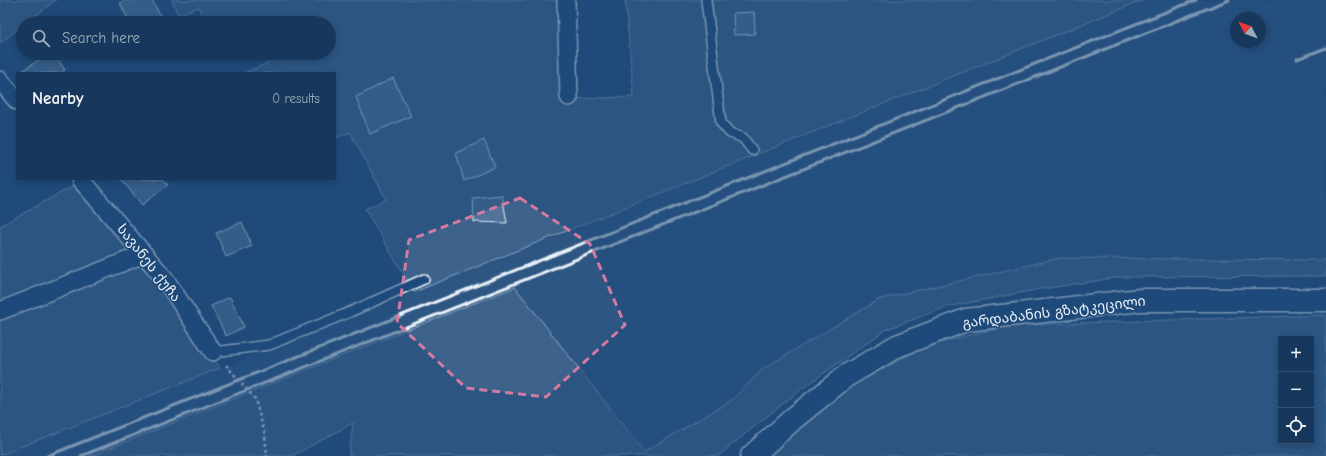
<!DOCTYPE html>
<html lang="en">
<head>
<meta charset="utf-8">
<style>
	:root { --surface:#17385c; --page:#244365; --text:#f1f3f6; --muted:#9eacbb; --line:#365272 }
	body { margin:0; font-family:"Comic Neue","Noto Sans Georgian",sans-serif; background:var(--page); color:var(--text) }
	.controls { position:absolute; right:12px; bottom:12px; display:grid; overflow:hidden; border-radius:0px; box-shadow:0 2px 6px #0003 }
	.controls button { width:36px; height:36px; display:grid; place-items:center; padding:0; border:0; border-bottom:1px solid var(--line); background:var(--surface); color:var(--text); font:20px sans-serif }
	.compass { position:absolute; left:1230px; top:12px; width:36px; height:36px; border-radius:50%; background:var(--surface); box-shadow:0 2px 6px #0003; rotate:311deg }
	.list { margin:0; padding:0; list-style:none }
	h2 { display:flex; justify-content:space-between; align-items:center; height:52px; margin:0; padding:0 16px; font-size:17px }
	h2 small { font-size:13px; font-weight:400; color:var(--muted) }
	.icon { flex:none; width:22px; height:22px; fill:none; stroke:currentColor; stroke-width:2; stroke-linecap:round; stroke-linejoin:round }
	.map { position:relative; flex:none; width:1326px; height:456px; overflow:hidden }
	.search { position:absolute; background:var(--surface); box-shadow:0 2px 6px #0003; left:16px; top:16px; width:320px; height:44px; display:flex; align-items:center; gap:10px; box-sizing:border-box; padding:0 14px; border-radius:22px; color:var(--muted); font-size:15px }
	.panel { position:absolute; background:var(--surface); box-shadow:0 2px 6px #0003; left:16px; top:72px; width:320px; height:108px; border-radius:0px }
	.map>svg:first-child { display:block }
	.built { fill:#2e5683; fill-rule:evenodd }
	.green { fill:#3c628c; stroke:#92aac2; fill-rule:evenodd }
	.building { fill:#517399; stroke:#e8f1f8 }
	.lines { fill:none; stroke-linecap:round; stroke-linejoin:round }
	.lane-casing { stroke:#e8f1f8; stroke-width:12 }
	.street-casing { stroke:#e8f1f8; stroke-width:20 }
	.secondary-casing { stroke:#e8f1f8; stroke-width:25 }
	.path { stroke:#e8f1f8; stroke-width:2.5; stroke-dasharray:3 3; stroke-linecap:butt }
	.lane { stroke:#1f4a7a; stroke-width:9 }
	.street { stroke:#1f4a7a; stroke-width:17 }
	.secondary { stroke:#1f4a7a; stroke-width:22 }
	.rail { stroke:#e8f1f8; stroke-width:3 }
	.marked { fill:none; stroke:#d37aa2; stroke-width:3; stroke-dasharray:8 5; stroke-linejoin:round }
	.labels { text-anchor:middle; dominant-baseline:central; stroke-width:3; stroke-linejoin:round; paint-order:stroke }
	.street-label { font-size:14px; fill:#e8f1f8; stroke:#1f4a7a }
</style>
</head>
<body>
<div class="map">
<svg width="1326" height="456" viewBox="0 0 1326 456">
	<rect width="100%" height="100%" fill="#1f4a7a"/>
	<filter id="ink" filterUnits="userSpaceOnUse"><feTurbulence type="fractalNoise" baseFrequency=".025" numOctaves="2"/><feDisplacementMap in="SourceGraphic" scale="8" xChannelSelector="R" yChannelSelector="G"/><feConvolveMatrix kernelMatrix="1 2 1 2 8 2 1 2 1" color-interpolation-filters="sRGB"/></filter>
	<g filter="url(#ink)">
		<path class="built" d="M1144,0H1326V260L1060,258L880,299L763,369L731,401L644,452L515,287L90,456H0V455L560,235ZM1236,18H1260V42H1236Z"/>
		<path class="green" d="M0,0H56L26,23H23V25L0,43Z
			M172,0H560L564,99L634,97L625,0H1143L414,292L365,209L386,199L350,132L335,139V73H244L268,63L263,53H329V23H203L199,7L178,15Z
			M77,184L135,250L0,304V226Z
			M1060,258L1326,260V276L1121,277L1041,289L946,307L885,330L800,390L718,456H349L353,423L292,456H90L515,287L644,452L731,401L763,369L880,299Z
			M142,259L220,368L0,455V316Z
			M1326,315V456H768L854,384L924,347L977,333L1017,325ZM1281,339H1311V441H1281Z"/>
		<path class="building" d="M125,0H152L164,23H130L120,3Z
			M754,12L755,34L734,35L733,13Z
			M49,53H54L65,70L61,73H19Z
			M393,78L411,116L370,134L356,97Z
			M484,140L495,167L464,181L456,153Z
			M121,179H163L168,185L142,205Z
			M502,195L507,223L474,222L473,198Z
			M242,222L252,246L226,257L216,233Z
			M230,297L244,327L226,336L211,306Z"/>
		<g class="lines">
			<defs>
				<path id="lane" d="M706,0L721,123L730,133L743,138L752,150
					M213,352L269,345L350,312L424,279"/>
				<path id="street" d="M566,0L569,97
					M0,80L17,101
					M80,179L165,279L213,352
					M0,311L144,254"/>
				<path id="secondary" d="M752,456L794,418L846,376L897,346L966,320L1140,300H1326"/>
			</defs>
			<use href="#lane" class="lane-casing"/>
			<use href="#street" class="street-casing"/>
			<use href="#secondary" class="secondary-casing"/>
			<path class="path" d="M226,365L255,399L265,435L267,456"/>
			<use href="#lane" class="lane"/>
			<use href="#street" class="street"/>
			<use href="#secondary" class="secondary"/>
			<path class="rail" d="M1297,59L1326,48
				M47,456L1196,0
				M81,456L1229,0"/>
		</g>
	</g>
	<path d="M0 0H1326V456H0ZM520,198L590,244L625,325L546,397L466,388L397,323L409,240Z" fill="#1f4a7a" fill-opacity=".55" fill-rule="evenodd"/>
	<path class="marked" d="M520,198L590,244L625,325L546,397L466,388L397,323L409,240Z"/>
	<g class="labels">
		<g class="street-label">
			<text transform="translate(149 263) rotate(52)">სავანეს ქუჩა</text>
			<text transform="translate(1054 312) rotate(-7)">გარდაბანის გზატკეცილი</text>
		</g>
	</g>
</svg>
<div class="controls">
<button>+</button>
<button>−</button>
<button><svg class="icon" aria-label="locate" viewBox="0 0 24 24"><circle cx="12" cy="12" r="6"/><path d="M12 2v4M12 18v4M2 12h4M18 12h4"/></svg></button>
</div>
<svg class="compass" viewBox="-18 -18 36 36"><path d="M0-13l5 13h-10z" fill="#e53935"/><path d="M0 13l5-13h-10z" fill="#9eacbb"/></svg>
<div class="search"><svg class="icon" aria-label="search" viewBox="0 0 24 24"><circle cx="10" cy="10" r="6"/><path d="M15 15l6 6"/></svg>Search here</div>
<section class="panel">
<h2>Nearby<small>0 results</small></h2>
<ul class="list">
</ul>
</section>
</div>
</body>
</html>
